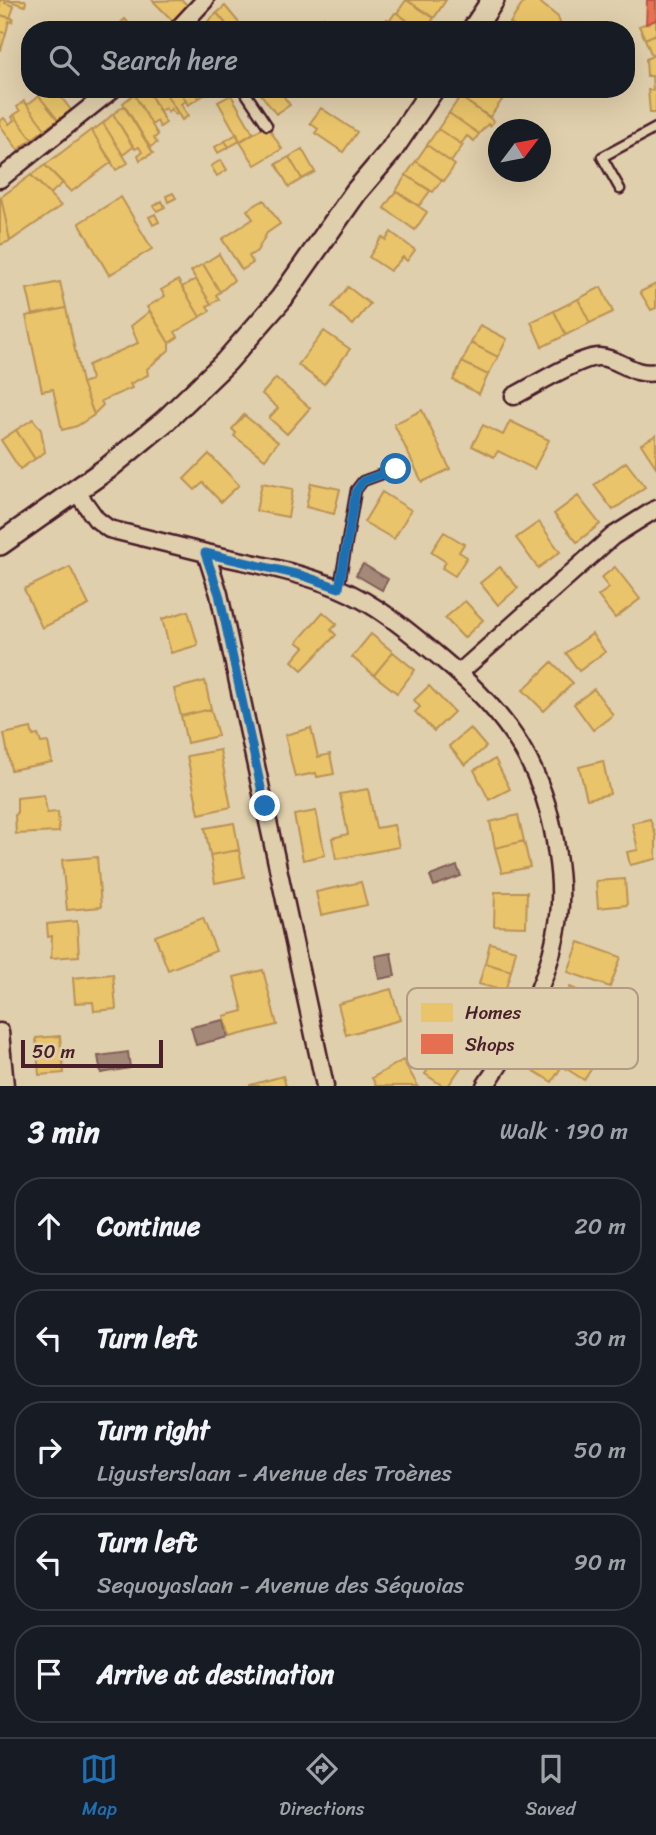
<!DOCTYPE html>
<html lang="en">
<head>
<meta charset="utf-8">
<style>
	:root { --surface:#171b24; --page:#242831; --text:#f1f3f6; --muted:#9ea1a6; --line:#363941; --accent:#1f6fb2 }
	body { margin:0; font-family:Sriracha,sans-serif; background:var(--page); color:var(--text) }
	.compass { position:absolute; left:488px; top:119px; width:63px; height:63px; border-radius:50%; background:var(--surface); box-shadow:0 7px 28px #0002; rotate:58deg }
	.scale { position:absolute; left:21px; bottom:18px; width:142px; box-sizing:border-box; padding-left:7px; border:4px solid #4a1f2b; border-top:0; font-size:19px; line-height:24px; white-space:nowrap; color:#4a1f2b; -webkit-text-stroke:5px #e0cfac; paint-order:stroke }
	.stop { position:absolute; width:21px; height:21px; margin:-16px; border:5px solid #1f6fb2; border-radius:50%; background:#fff }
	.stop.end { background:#1f6fb2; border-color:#fff; box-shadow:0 2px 7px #0008 }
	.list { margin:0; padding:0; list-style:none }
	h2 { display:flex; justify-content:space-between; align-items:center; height:91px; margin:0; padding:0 28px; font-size:30px }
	h2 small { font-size:23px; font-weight:400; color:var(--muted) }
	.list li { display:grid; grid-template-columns:46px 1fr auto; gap:21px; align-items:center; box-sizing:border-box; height:98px; margin:0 14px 14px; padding:0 14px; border:2px solid var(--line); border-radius:28px }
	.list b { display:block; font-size:26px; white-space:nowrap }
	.list p { margin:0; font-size:23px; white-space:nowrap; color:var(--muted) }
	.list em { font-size:23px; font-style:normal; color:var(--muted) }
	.icon { flex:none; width:38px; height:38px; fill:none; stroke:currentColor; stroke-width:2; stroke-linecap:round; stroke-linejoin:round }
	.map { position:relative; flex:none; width:656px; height:1086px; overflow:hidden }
	.search { position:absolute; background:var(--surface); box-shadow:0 7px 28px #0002; left:21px; right:21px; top:21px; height:77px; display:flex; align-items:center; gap:18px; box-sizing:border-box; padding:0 24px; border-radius:28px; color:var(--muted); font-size:26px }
	.sheet { height:651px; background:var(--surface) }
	nav { display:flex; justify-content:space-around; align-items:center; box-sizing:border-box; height:98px; border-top:2px solid var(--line); background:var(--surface); font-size:19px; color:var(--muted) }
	nav a { display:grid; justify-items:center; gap:4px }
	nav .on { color:var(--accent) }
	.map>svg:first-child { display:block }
	.water { fill:#a58978; stroke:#815f59; stroke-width:2 }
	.homes { fill:#e9c46a; stroke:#b99257; stroke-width:2 }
	.shops { fill:#e76f51; stroke:#b85746; stroke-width:2 }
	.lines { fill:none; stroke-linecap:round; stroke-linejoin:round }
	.lane-casing { stroke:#4a1f2b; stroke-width:13 }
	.street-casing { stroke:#4a1f2b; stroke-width:21 }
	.secondary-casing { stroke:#4a1f2b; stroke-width:26 }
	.lane { stroke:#e0cfac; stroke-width:8 }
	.street { stroke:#e0cfac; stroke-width:16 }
	.secondary { stroke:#e0cfac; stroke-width:21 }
	.route { stroke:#1f6fb2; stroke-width:9 }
	.key { fill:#e0cfac; stroke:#b39a85; stroke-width:2 }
	.key-label { font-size:19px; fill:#4a1f2b }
</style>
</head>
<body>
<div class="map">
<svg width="656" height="1086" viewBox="0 0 656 1086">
	<rect width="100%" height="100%" fill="#e0cfac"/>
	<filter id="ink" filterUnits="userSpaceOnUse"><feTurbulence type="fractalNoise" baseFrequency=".0143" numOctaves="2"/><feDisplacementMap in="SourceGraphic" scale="14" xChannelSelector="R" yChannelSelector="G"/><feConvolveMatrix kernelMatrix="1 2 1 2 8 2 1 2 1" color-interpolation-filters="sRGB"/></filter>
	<g filter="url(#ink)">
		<path class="water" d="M363,564L388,579L382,590L356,575Z
			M457,866L461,876L434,886L430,876Z
			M391,953L395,976L379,979L375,956Z
			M224,1020L228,1037L196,1045L191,1027Z
			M128,1052L130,1068L101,1073L98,1056Z"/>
		<path class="homes" d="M0,0H6L5,3L14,6L10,18L0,15Z
			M6,0H25L26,2L25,6Z
			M182,0L188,6L173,21L153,1Z
			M406,0L434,18L426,30H420L397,13Z
			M407,0H446L434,18Z
			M525,0H537L558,17L560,23L555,30H519L510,23Z
			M225,6L245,30H231L217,13Z
			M217,13L231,30H210L205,24Z
			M395,13H397L420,30H380L387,19L390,20Z
			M0,15L13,18L12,22L9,21L6,33L0,32Z
			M324,17L330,27L326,30H322L317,20Z
			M125,19L134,30H113Z
			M656,20V34L645,39L639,26Z
			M0,32L6,33L1,50H0Z
			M656,34V54L652,56L645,39Z
			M656,54V113H650L648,90H653L652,76H647L646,59Z
			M48,89H55L71,110L58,120L39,96Z
			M80,89H97L87,97Z
			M139,89H147L166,123L160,127L157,121L152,125L134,94Z
			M147,89H163L178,113L175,115L171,109L168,112L165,108L160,111Z
			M163,89H179L186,101L181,104L188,116L182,120Z
			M179,89H194L199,98L188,105Z
			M194,89H210L211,91L199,98Z
			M257,89H278L290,105L276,114Z
			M465,89H486L502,100L490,117L460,97Z
			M486,89H512L502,100Z
			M134,94L158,135L154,138L157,143L150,147L123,103Z
			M231,95L253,133L240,141L218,102Z
			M39,96L58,120L45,129L27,105Z
			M460,97L494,121L490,126L488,124L479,134L449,113Z
			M24,101L45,129L32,139L14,115L20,111L17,107Z
			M124,106L153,153L140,160L138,155L142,152L139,147L135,149L113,114Z
			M321,108L357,132L343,152L315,133L318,129L310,123Z
			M449,113L479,134L474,141L467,136L461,144L438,129Z
			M113,114L133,147L123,155L103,123Z
			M14,115L32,139L18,150L0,125V121L4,118L9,124L14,120L12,117Z
			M103,123L128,163L116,170L92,131Z
			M267,125L282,149L255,165L240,142Z
			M438,129L463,145L451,162L427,145Z
			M91,130L112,162L71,192L45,165Z
			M237,134L240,141L229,147L225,141Z
			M225,141L229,147L218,153L215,147Z
			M427,145L455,165L444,181L416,161Z
			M302,149L315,172L302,179L289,157Z
			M289,157L302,179L289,187L276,164Z
			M221,160L227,170L217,176L211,166Z
			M416,161L442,180L433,192L406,175Z
			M45,165L63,183L50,194L31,175Z
			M31,175L61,206L10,241L1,197Z
			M406,175L430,191L419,206L396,191Z
			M396,191L427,212L415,230L384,208Z
			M173,193L176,198L168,202L166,196Z
			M1,197L10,241L0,245V198Z
			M121,197L152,249L109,275L79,223Z
			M264,200L280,224L267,233L257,251L249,256L253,263L242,270L222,239L253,219L247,210Z
			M162,201L165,207L157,211L154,206Z
			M155,214L159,222L153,225L149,217Z
			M391,232L415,250L407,261L403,257L390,271L369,257L382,237L386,240Z
			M219,254L234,280L220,292L203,264Z
			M203,264L220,292L216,295L219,299L211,304L191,271Z
			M196,279L211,304L207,306L210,311L200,317L182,287Z
			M178,280L200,317L175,332L178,337L169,343L147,307L165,296L161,290Z
			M60,282L66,308L33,315L27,289Z
			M656,284V308L651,310L640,292Z
			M348,287L370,304L353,325L332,307Z
			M601,287L613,312L590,323L578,299Z
			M578,299L590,323L566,335L554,311Z
			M66,308L82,383L94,415L77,426L62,430L53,389L42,391L26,316Z
			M150,311L169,343V350L147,369L148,375L130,384L132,388L101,401L103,405L94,414L82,383L91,380L88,365L138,343L131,326Z
			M554,311L566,335L542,347L531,322Z
			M480,325L507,339L498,357L471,343Z
			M324,331L350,349L324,384L298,365Z
			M471,343L498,357L488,375L462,362Z
			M462,362L488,375L479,394L453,380Z
			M276,378L310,408L287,434L269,418L278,408L262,394Z
			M422,410L450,469L422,482L394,424Z
			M244,415L278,442L265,459L234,436L236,433L232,429Z
			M33,419L41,430L45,452L35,459L16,430Z
			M510,421L549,440L534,469L498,451L494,457L472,446L483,425L503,435Z
			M16,430L35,459L20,469L1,440Z
			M656,435V467L641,444Z
			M209,454L239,485L221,502L203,483L195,490L184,479Z
			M626,462L645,487L613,510L594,485Z
			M262,483L293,489L288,517L256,511Z
			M311,483L340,489L334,514L306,507Z
			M382,492L411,510L394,539L364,522Z
			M578,496L600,524L577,542L554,514Z
			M539,522L560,552L538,568L516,538Z
			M444,532L464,544L459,552L467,557L455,576L442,568L446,562L431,552Z
			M70,567L89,605L42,628L24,589Z
			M500,567L518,588L498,605L480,583Z
			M615,567L640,599L615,618L598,596L609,588L601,578Z
			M465,601L483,620L464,638L445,618Z
			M188,611L198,645L171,653L162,619Z
			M323,612L337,624L331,630L336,635L302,670L292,661L304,647L297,642Z
			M371,634L393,652L374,675L352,657Z
			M592,634L605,652L579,671L566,653Z
			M393,652L415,670L397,693L374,675Z
			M552,662L573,683L544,711L523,690Z
			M205,681L211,709L181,716L174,689Z
			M429,686L454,712L434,731L415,712L420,707L414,700Z
			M594,689L613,715L593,730L574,704Z
			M211,709L218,736L187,743L181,716Z
			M31,728L33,736L38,735L41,743L48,742L52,762L11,770L4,734Z
			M311,728L318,757L330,754L334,774L317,777L316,773L295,777L285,735Z
			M470,728L486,747L465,765L449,746Z
			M220,750L231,807L199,814L187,756Z
			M495,759L510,789L489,800L474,770Z
			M603,761L610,794L587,799L579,767Z
			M368,789L376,828L394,825L399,847L336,859L332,838L348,834L340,794Z
			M44,795L47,813L58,812L59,832L16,834L15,815L17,814V798Z
			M316,811L325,855L303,860L294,815Z
			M518,815L524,841L495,848L490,822Z
			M650,819L656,836V859L630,865L627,852L638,850L632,823Z
			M234,823L239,850L210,855L205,828Z
			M524,841L530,867L502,873L495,848Z
			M239,850L244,877L215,883L210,855Z
			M97,857L101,907L67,910L62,860Z
			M625,879L627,905L598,908L596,881Z
			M361,882L367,905L321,915L316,892Z
			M495,892H527L526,927L494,926Z
			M203,918L216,951L168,970L155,936Z
			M77,921L79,956L51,958L52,936L48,937L47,924Z
			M579,942L621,957L610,987L568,972Z
			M490,943L516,950L511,971L485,963Z
			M485,963L511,971L505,991L479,984Z
			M263,970L277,1025L230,1037L224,1016L243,1011L234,977Z
			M113,974L116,1009L94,1011L93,1002L75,1003L73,978Z
			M570,987L605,1003L595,1026L560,1010Z
			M391,989L400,1020L346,1035L338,1004Z
			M60,1036L64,1073L39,1075L36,1038Z
			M553,1040L594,1065L584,1080L562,1066L552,1082L534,1071Z
			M446,1042L468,1057L448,1086H443L425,1074Z
			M403,1060L418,1086H376L372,1078Z
			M283,1076L286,1086H250V1085Z"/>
		<path class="shops" d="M647,0H656V20L646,24Z"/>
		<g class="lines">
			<defs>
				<path id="lane" d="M243,89L267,125
					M620,189L602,157L656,128
					M339,588L356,490L363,481L396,469"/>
				<path id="street" d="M177,30L205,0
					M0,179L113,89
					M514,396C532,387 581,356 599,357C620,358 633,377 656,372
					M76,491L96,519L109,529L206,553L219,594L325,1086
					M206,553C250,563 296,571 338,588C377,604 411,633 443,660C507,713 547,770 557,855C561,881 562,908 556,934C545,990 517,1039 485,1086
					M459,673L613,536L656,509
					M0,1032L5,1086"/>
				<path id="secondary" d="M473,30L493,0
					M0,544L108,468L165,421L226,362L281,299L356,192L390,152L433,89"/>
			</defs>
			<use href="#lane" class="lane-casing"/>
			<use href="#street" class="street-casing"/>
			<use href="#secondary" class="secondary-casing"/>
			<use href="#lane" class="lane"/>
			<use href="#street" class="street"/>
			<use href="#secondary" class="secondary"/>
		</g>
	</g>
	<g class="lines" filter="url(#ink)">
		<path class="route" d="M265,806L219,594L205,553L304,576L339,588L356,491L363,481L396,469"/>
	</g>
	<rect x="407" y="988" width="231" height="81" rx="10" class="key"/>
	<rect x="421" y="1003" width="32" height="19" fill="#e9c46a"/>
	<rect x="421" y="1034" width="32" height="20" fill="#e76f51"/>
	<g class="key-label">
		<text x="465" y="1019">Homes</text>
		<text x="465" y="1051">Shops</text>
	</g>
</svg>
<svg class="compass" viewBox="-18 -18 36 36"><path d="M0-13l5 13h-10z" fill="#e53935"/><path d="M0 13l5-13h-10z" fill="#9ea1a6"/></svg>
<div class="scale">50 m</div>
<div class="stop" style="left:396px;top:469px"></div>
<div class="stop end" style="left:265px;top:806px"></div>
<div class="search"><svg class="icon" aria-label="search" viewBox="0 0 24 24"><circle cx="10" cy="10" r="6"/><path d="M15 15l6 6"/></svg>Search here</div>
</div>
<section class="sheet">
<h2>3 min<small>Walk · 190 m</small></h2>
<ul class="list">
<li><svg class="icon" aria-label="ahead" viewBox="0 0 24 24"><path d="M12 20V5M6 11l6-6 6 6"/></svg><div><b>Continue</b></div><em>20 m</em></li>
<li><svg class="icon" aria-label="left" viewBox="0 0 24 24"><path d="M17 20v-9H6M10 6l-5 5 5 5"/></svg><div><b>Turn left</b></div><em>30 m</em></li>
<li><svg class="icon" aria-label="right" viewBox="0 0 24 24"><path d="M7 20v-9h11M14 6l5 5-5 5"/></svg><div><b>Turn right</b><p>Ligusterslaan - Avenue des Troènes</p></div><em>50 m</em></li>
<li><svg class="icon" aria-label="left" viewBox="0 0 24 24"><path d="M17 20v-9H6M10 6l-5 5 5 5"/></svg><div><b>Turn left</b><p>Sequoyaslaan - Avenue des Séquoias</p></div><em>90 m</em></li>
<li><svg class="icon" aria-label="arrive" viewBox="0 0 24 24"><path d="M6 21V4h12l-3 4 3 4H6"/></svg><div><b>Arrive at destination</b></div></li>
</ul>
</section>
<nav>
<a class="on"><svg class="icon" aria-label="map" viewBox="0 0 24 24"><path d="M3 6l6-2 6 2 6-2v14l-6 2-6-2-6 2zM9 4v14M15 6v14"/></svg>Map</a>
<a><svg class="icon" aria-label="directions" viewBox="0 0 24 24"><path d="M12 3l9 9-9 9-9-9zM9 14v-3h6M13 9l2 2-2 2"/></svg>Directions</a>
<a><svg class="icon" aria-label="saved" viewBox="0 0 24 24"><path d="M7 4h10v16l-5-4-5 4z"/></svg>Saved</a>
</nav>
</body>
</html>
